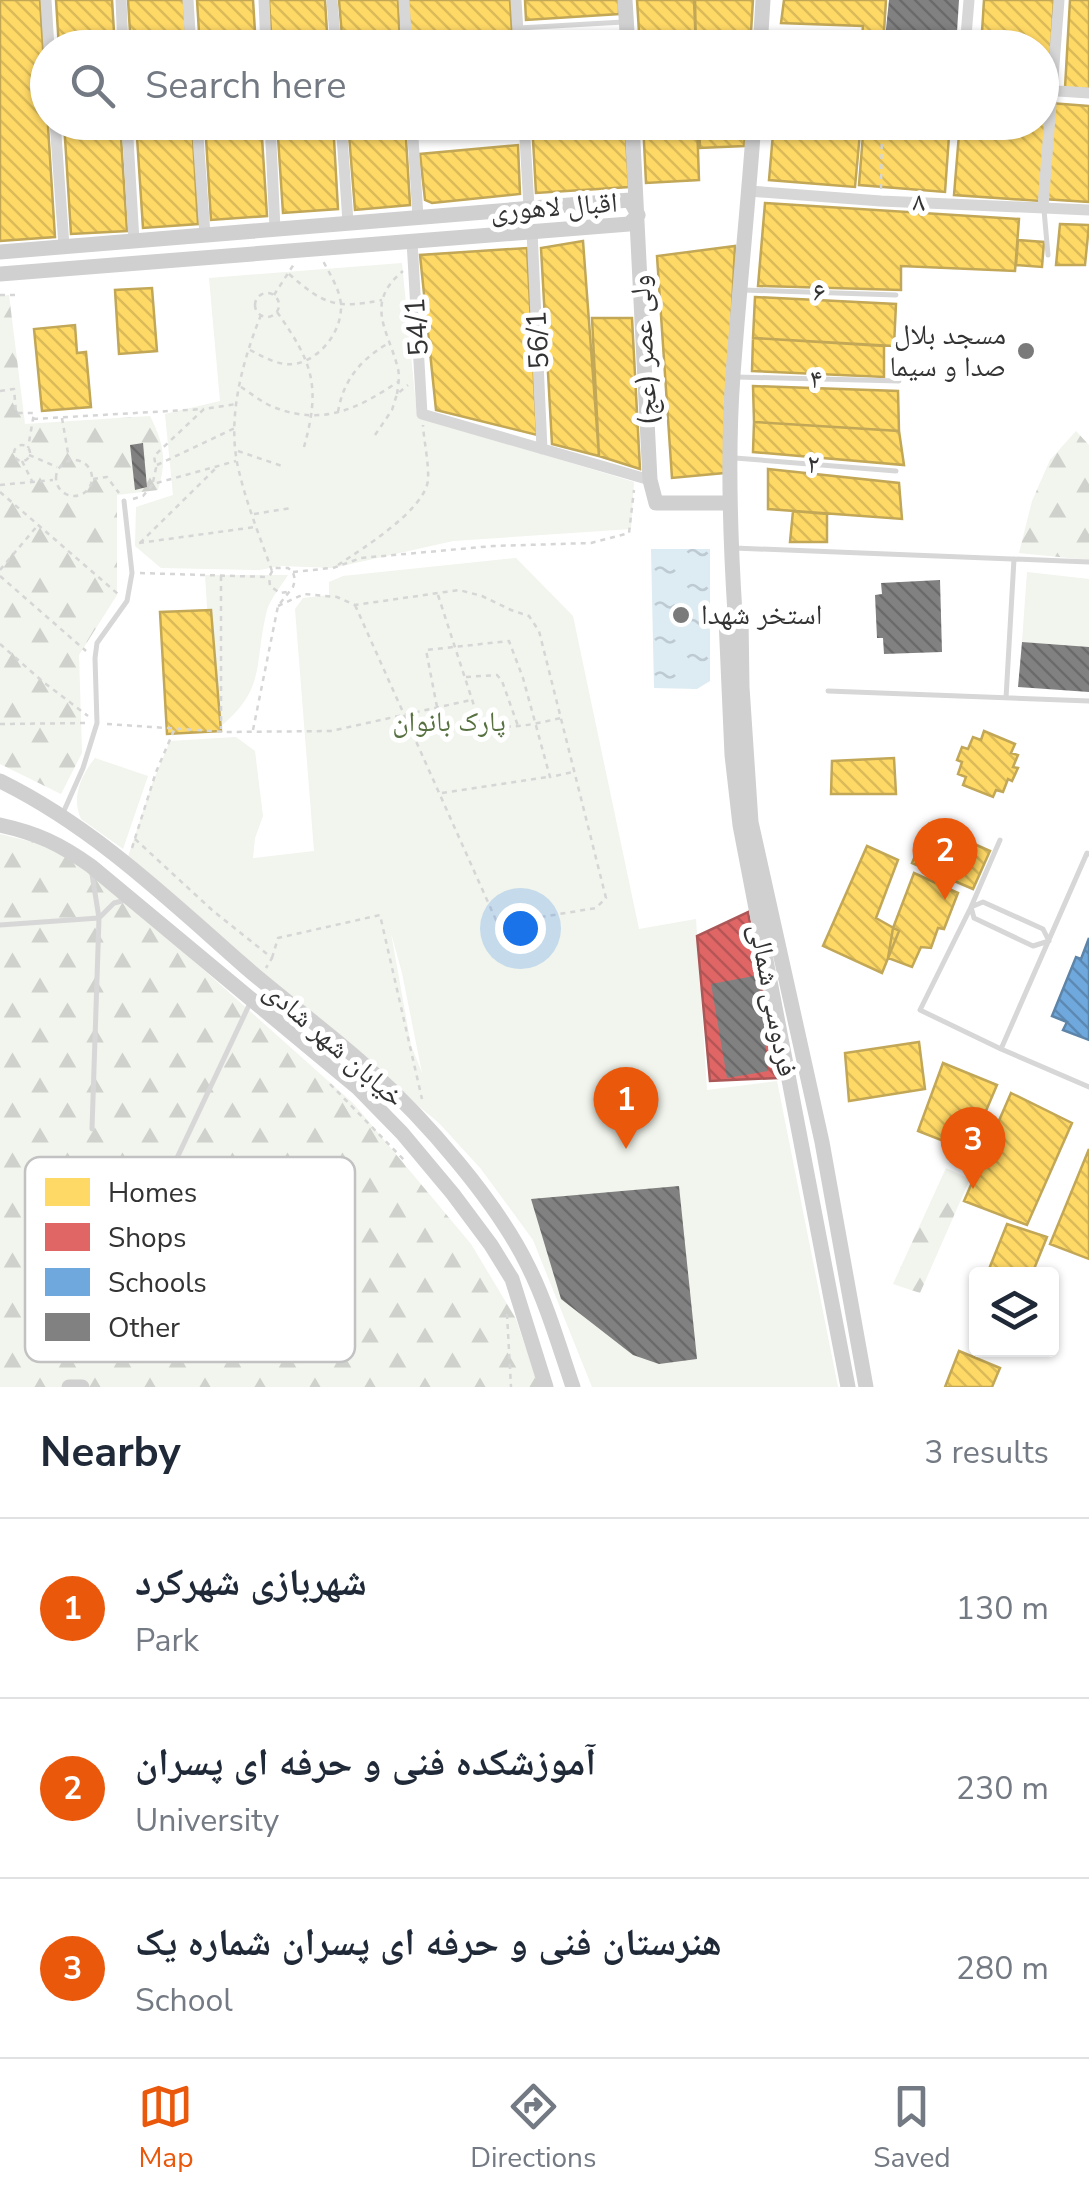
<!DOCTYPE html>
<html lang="en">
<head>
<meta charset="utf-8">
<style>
	:root { --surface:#fff; --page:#f2f2f3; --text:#1f2937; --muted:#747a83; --line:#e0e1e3; --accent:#ea580c }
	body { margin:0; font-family:"Nunito Sans","Noto Naskh Arabic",sans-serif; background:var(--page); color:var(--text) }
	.controls { position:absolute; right:30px; bottom:30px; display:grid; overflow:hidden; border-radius:10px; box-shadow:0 2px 8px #0004 }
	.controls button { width:90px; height:90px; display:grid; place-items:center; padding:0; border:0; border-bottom:2px solid var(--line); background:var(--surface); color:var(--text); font:50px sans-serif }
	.you { position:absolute; left:520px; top:928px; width:35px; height:35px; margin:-25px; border:8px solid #fff; border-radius:50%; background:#1a73e8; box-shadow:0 0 0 15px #1a73e833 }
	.badge { display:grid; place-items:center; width:65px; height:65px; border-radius:50%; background:var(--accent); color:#fff; font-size:32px; font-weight:700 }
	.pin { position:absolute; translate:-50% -82px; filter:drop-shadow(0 2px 5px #0008) }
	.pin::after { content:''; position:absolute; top:52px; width:35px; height:30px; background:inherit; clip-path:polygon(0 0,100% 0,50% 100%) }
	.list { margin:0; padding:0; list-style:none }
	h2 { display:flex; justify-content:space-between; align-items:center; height:130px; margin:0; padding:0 40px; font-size:42px }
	h2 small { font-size:32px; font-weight:400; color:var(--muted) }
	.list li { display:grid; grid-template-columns:65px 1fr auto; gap:30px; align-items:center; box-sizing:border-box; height:180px; padding:0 40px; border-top:2px solid var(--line) }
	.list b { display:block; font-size:38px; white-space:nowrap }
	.list p { margin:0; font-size:32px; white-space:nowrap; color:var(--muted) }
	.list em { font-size:32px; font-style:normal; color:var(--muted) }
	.icon { flex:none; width:55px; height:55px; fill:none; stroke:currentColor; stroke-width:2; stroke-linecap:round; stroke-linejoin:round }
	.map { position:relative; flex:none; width:1089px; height:1387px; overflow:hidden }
	.search { position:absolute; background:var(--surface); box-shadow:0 2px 8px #0004; left:30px; right:30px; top:30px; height:110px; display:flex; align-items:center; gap:25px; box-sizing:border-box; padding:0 35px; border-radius:55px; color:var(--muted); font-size:38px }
	.sheet { height:670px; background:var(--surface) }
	nav { display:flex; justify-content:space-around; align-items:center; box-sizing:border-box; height:140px; border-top:2px solid var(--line); background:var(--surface); font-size:28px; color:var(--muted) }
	nav a { display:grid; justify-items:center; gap:5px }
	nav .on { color:var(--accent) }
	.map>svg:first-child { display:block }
	.green { fill:#f1f5ed; fill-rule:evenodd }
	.forest { fill:url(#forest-firs) }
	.water { fill:url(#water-ripples) }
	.homes { fill:url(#homes-back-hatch); stroke:#c2a757; stroke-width:2.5 }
	.shops { fill:url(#shops-back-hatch); stroke:#ac5757; stroke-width:2.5 }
	.schools { fill:url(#schools-back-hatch); stroke:#5d85a9; stroke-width:2.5 }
	.building { fill:url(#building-back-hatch) }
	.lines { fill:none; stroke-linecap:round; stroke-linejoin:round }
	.path { stroke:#d6d6d6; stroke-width:2.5; stroke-dasharray:5 5; stroke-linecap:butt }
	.lane { stroke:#d7d7d7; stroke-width:5 }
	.street { stroke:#d7d7d7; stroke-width:11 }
	.secondary { stroke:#d0d0d0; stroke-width:15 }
	.poi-dot { fill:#7a7a7a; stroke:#fff; stroke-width:4 }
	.labels { text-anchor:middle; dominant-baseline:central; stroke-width:10; stroke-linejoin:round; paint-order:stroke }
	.street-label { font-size:28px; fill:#333; stroke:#fff }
	.poi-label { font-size:28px; fill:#333; stroke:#fff; text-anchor:end }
	.park-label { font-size:28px; fill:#56703f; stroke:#fff }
	.key { fill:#fff; stroke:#c2c2c2; stroke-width:2.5 }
	.key-label { font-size:28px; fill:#333 }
</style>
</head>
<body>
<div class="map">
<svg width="1089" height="1387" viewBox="0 0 1089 1387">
	<defs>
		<pattern id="forest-firs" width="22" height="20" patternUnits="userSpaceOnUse" patternTransform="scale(2.5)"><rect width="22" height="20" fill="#f1f5ed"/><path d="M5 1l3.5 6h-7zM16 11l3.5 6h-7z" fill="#cfd2cc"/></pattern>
		<pattern id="water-ripples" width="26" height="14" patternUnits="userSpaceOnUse" patternTransform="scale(2.5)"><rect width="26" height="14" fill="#ddebf3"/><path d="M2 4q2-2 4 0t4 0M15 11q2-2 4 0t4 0" fill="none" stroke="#becad1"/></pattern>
		<pattern id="homes-back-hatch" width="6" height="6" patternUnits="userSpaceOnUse" patternTransform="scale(2.5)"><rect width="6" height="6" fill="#ffd966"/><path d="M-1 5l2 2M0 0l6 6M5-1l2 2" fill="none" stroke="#dbbb59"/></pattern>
		<pattern id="shops-back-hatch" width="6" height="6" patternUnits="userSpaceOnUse" patternTransform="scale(2.5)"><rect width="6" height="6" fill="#e06666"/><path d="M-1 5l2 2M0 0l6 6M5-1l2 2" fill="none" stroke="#b65555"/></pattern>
		<pattern id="schools-back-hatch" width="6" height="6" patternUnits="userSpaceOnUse" patternTransform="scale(2.5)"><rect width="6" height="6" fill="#6fa8dc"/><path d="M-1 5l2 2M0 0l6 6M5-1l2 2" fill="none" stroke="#5c89b3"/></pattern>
		<pattern id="building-back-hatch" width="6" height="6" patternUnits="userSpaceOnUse" patternTransform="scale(2.5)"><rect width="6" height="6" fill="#818181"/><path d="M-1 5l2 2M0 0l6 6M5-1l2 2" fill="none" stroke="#6a6a6a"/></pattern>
	</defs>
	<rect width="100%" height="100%" fill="#fff"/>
	<path class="green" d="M402,263L417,416L634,482L631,529L453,541L333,568L281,566L259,570L161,568L135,546L136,507L173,495L165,414L220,401L209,278Z
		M516,558L573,616L639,929L696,919L707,1090L777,1081L838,1387H592L533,1240L481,1169L439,1123L126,863L152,784L170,741L236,737L255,751L263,816L255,838L253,858L314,851L295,609L303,598L329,595V582L343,576ZM391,933L402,973L422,1073L411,1045Z
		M1027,572L1089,579V647L1022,642Z
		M205,575H288C281,586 271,598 267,610C253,666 268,690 215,731Z
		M95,758L148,776L123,849L81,819C71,798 81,775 95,758Z"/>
	<path class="forest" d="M9,295L25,424L150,416C164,444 167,461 158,490L117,495V595L79,655L82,753L61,794L0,764V296Z
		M1076,431L1089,445V560L1019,553L1032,501L1050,460Z
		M0,834L49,846L113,889L354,1104L471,1244L516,1319L539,1387H0Z
		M946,1168L970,1179L920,1293L893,1284Z"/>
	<path class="water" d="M651,549H710V681L697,689L654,688Z"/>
	<path class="homes" d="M0,0H40L55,237L0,241Z
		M56,0H112L115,48H59Z
		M128,0H184L187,48H131Z
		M197,0H253L256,48H200Z
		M269,0H325L328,48H272Z
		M339,0H398L400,48H343Z
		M408,0H510L513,48H411Z
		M525,0H619V14L526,20Z
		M637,0H694L696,48H640Z
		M695,0H753L750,48H696Z
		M784,0H886L883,48H861L863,26L781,23Z
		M984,0H1054L1049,84H1042V48H981Z
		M1070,0H1089V89L1065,88Z
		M619,33L620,48H529V40Z
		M1050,103L1089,106V202L1043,199Z
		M1042,105L1048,106L1040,201L954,195L960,122H1042Z
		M64,122H120L127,231L71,234Z
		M136,122H192L198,224L143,228Z
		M205,122H261L267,216L211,220Z
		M277,122H333L338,209L283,213Z
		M348,122H405L410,205L355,210Z
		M532,122H625L629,187L536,193Z
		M643,122H697L699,180L646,183Z
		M699,122H746L744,146L700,148Z
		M774,122H861L855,187L769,180Z
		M864,122H950L945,192L859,185Z
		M518,145L520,194L432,203L425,200L420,154Z
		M765,203L1019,219L1015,271L901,266V290L758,286Z
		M1060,224L1089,225L1085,265H1056Z
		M1018,240L1044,242L1042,267L1016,265Z
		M583,241L599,456L552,444L541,248Z
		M735,246L724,473L672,478L657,256Z
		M527,248L537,435L436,410L420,255Z
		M152,288L157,351L119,354L115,290Z
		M755,297L896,304L894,346L753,338Z
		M592,318H632L640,469L599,456Z
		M75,325L77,353L86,352L91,407L42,411L34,329Z
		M753,338L884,346V377L752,371Z
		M753,386L898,391L899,431L754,422Z
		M754,422L899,431L904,465L753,452Z
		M768,469L899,483L902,519L768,509Z
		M793,511L827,514V542H790Z
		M211,610L221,731L167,734L160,612Z
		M984,731L1015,744L1011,753L1018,755L1013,767L1018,768L1012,781L1008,779L1003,792L996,790L993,797L963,785L966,777L958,774L962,762L957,760L962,747L968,749L973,737L981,740Z
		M894,758L896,794H831L832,761Z
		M929,824L990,851L973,889L912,863Z
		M867,846L898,860L876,918L899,931L882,973L823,946Z
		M914,873L958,893L944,929L938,928L931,948L921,947L912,967L888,958L893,928Z
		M919,1042L925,1089L849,1101L845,1053Z
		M943,1063L997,1085L969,1151L918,1131Z
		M1011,1093L1072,1123L1027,1225L964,1201Z
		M1089,1149V1259L1050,1244Z
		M1007,1224L1047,1237L1032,1274H987Z
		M959,1351L1000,1368L992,1387H945Z"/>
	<path class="shops" d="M748,912L778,1078L710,1081L697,936Z"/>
	<path class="schools" d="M1089,938V1040L1063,1030L1067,1022L1052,1016L1076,957L1081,959Z"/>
	<path class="building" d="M889,0H959L956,48H884Z
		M143,443L147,487L135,490L130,445Z
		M940,580L942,652L884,654L883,638H877L875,595L882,594L881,583Z
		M1022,642L1089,647V692L1018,687Z
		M759,975L768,1071L727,1078L711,984Z
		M679,1186L697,1359L659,1364L633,1355L561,1299L531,1199Z"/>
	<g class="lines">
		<path class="path" d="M881,189L882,127L921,128
			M289,274C324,305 336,309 382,300
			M255 305a12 12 0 1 1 24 0a12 12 0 1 1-24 0Z
			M0,295H20
			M274,295L294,264
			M277,312C313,363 321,386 304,447
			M261,315C242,362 227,418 238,467C246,503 260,537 272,571
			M250,350C264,357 278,366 295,364C321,359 342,331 341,305C340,290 330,274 323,261
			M241,387C252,394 264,404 276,408C325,426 358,408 398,382
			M0,391L14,389L16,413H34L28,448
			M397,394C398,386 400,377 398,369C389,331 363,304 403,271
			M338,412C343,381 360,360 387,344
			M62,418L69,459
			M33,419L204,409
			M375,435L392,410L397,394L408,385
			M14 453a8 8 0 1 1 16 0a8 8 0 1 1-16 0Z
			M238,451L282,466
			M29,455L57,467
			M56 478a18 18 0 1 1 36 0a18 18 0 1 1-36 0Z
			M22,461L32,481
			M157,465L235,428
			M93,479L107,477L119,493
			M153,482L156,468L154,456L204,409L236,404
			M0,485L53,480
			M0,492L118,594
			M133,499L143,496L153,484L236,461
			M254,514L291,508
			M139,543L255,527
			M140,543L216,468
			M338,565C362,549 425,510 428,480C429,463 424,442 423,425
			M333,568L361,558L493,546L591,543L629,533L634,490
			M0,570L38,525
			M293,572L331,568
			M140,573L267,577
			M0,576L86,651
			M221,576V729
			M438,595L479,721C506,732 533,724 561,718
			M278,606L304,594L337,597L355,605L459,590L482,596L511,610L529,616L539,631L606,898L596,908L517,921L496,920L355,605
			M0,644L42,681L88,716
			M466,677L497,675L502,681L518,726
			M437,707L426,650L509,641L523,678L550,777L573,772
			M0,724L89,723
			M107,724L227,732L331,731L471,700
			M253,730L278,606L293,587L295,580L293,572L288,568H274L269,577L270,586L280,593L287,592
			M442,793L548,777
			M135,839L212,910L272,958L266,968
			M132,848L156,772L175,728
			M272,958L278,938L380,915L422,1099
			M330,1084L405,1161
			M507,1314L511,1387"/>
		<path class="lane" d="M519,28L623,22
			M1044,210L1048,255
			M744,290L896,295
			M737,377L899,381
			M735,458L896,471
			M734,548L1089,562
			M828,691L1089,701
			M1006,698L1014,559
			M63,813L83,768L97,723L95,658L97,643L127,601L132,573L124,501
			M1000,840L971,907L920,1010L1001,1049L1089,1087
			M983,902L1043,929L1049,941L1033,946L974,918L971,907Z
			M0,925L99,918L114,903L126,900
			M1001,1049L1087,853L1089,854
			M92,1129L99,918L92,874
			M103,1315L251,1001"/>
		<path class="street" d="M46,0L49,48
			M121,0L123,48
			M188,0L191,48
			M264,0L266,48
			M332,0L336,48
			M404,0L407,48
			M516,0L519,48
			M965,48L969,0
			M1042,90L1089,93
			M55,122L64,246
			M127,122L134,241
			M197,122L205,235
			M270,122L275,229
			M341,122L348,222
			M412,122L418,217
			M524,122L529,207
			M749,191L881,201L1089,210
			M1043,207L1059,0
			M532,231L542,449
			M412,241L422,414L650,480"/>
		<path class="secondary" d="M625,0L628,48
			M760,48L763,0
			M632,122L650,480L656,503H730
			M754,122C748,207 739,291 733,375C727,455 730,535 735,614L741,618L742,687L751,822L822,1142L866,1387
			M0,252L630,200L638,215L629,224L0,274
			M735,614L726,619L732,755L740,825L848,1387
			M0,781C92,826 166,897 242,964C284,1001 330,1033 371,1071C424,1118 497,1202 528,1266C547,1304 559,1346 573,1387
			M0,825C37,833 60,844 91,866L358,1088L402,1133L453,1194L491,1245L512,1279L546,1387
			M69,1387H82"/>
	</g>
	<g class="poi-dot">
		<circle cx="1026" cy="351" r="10"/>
		<circle cx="681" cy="615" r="10"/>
	</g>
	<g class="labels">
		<g class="street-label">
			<text transform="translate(919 202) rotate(2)">۸</text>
			<text transform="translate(554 207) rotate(-4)">اقبال لاهوری</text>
			<text transform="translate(819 292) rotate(2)">۶</text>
			<text transform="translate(417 327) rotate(-94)">54/1</text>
			<text transform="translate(538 340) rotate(-93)">56/1</text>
			<text transform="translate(644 350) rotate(-93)">ولی عصر (عج)</text>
			<text transform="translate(816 379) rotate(1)">۴</text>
			<text transform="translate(813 464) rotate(5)">۲</text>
			<text transform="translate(773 1000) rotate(79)">فردوسی شمالی</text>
			<text transform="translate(334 1044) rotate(41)">خیابان شهر شادی</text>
		</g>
		<g class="poi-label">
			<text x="1006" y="335">مسجد بلال<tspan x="1006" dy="32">صدا و سیما</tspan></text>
			<text x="701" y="615" text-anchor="start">استخر شهدا</text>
		</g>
		<g class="park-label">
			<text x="449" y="722">پارک بانوان</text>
		</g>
	</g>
	<rect x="25" y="1157" width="330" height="205" rx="15" class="key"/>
	<rect x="45" y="1178" width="45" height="28" fill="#ffd966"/>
	<rect x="45" y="1223" width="45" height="28" fill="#e06666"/>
	<rect x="45" y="1268" width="45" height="28" fill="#6fa8dc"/>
	<rect x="45" y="1313" width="45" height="28" fill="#818181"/>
	<g class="key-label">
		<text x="108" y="1202">Homes</text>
		<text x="108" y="1247">Shops</text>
		<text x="108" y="1292">Schools</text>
		<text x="108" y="1337">Other</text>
	</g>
</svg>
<div class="controls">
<button><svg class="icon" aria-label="layers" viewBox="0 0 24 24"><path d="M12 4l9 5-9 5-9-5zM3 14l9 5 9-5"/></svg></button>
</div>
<div class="you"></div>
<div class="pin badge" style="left:626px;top:1149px">1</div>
<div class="pin badge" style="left:945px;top:900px">2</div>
<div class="pin badge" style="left:973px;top:1189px">3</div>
<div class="search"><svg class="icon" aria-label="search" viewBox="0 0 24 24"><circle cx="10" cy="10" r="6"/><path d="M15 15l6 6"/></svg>Search here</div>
</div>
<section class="sheet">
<h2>Nearby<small>3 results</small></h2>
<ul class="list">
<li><span class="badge">1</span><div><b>شهربازی شهرکرد</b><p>Park</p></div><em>130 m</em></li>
<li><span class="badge">2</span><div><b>آموزشکده فنی و حرفه ای پسران</b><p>University</p></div><em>230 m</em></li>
<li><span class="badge">3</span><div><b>هنرستان فنی و حرفه ای پسران شماره یک</b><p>School</p></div><em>280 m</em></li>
</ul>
</section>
<nav>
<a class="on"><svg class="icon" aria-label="map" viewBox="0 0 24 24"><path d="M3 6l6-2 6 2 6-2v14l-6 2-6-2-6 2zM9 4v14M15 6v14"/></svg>Map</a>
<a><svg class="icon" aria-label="directions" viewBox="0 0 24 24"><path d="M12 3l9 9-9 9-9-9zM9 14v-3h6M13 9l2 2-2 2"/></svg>Directions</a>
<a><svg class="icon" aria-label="saved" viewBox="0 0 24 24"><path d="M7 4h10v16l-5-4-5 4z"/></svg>Saved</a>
</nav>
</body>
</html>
